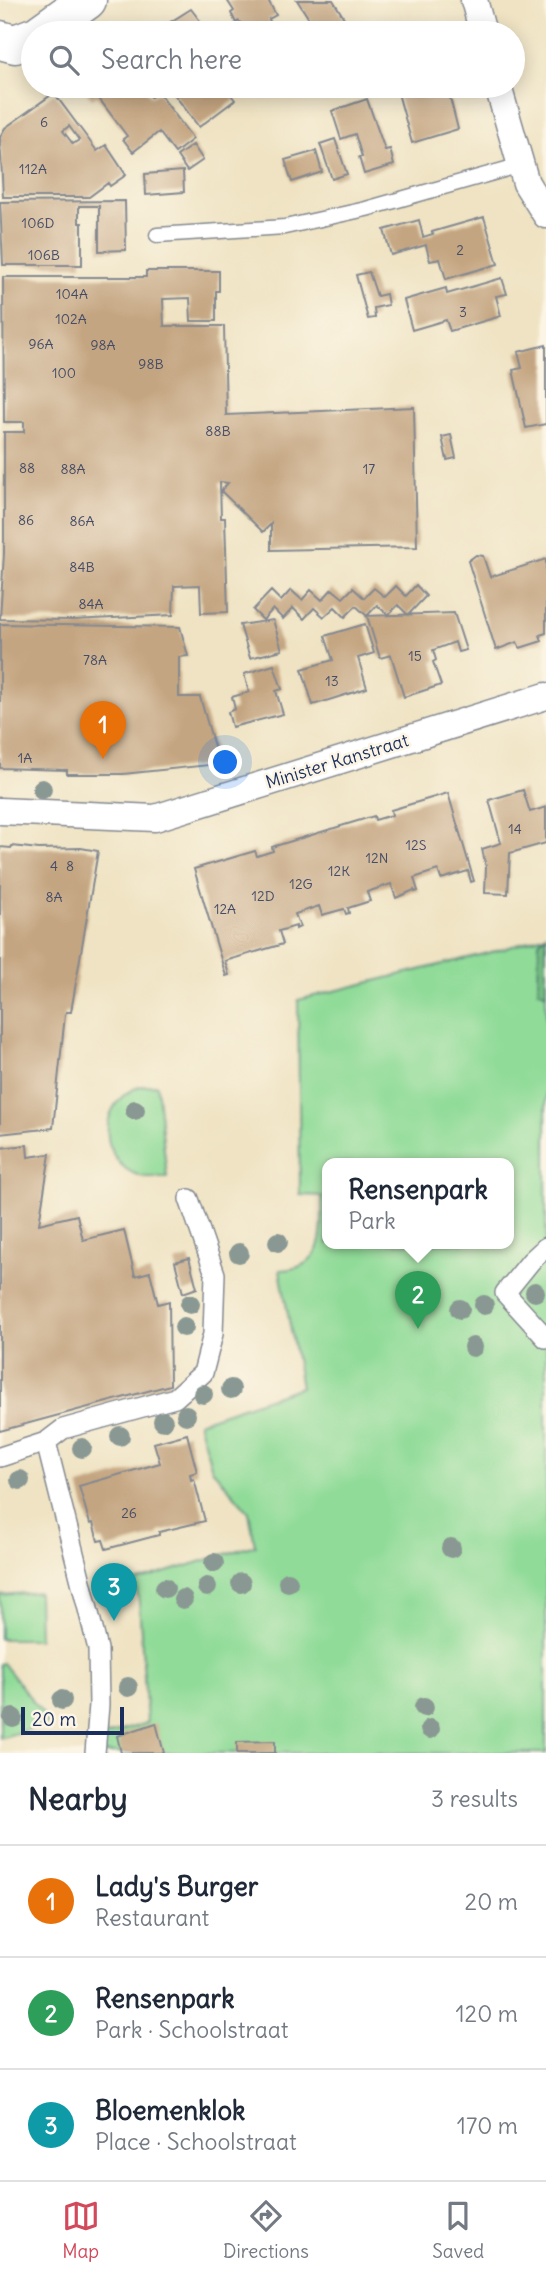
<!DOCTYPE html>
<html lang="en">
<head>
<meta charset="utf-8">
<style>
	:root { --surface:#fff; --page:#f6f6f7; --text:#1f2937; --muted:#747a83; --line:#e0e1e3; --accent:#d1495b }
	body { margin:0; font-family:Delius,sans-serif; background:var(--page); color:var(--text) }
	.scale { position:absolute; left:21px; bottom:18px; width:103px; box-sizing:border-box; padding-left:7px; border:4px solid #1b2f5e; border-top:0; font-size:19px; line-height:24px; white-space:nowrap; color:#1b2f5e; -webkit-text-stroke:5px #fcf5e5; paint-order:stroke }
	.you { position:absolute; left:226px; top:763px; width:24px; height:24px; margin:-18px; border:5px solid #fff; border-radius:50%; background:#1a73e8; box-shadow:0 0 0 10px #1a73e833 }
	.badge { display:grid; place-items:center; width:46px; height:46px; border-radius:50%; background:var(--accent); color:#fff; font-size:23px; font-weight:700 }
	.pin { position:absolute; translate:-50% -58px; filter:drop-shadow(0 2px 4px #0008) }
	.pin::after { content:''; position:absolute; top:37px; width:24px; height:21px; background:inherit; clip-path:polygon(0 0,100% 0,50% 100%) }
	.popup { position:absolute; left:322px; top:1158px; width:192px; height:91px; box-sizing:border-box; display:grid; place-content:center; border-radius:14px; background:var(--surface); filter:drop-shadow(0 2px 5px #0005); font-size:23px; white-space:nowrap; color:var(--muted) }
	.popup b { font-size:26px; color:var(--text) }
	.popup::after { content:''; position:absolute; left:50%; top:100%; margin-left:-14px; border:14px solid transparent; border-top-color:var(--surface) }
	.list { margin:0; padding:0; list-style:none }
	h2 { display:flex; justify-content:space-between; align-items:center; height:91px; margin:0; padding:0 28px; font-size:30px }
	h2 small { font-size:23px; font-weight:400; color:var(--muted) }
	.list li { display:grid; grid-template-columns:46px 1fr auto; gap:21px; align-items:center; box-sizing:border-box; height:112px; padding:0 28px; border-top:2px solid var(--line) }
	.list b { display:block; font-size:26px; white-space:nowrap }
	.list p { margin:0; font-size:23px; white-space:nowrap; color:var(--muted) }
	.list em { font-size:23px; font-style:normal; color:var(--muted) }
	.icon { flex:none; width:38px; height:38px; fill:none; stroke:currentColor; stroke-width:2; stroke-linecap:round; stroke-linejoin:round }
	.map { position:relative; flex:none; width:546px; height:1753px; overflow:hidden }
	.search { position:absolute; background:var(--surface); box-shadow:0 4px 18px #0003; left:21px; right:21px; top:21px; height:77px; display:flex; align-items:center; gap:18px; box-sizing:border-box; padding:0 24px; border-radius:38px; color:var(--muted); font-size:26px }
	.sheet { height:427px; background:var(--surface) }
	nav { display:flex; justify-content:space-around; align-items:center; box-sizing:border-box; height:98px; border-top:2px solid var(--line); background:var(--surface); font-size:19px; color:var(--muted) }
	nav a { display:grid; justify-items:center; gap:4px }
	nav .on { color:var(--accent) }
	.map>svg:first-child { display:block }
	.green { fill:#90db98; stroke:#56857b; stroke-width:2; fill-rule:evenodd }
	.forest { fill:#74bb80; stroke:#48756f; stroke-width:2 }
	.building { fill:#c4a581; fill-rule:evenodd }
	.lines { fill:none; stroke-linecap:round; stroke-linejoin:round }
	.service-casing { stroke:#858990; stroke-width:17 }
	.pedestrian-casing { stroke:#858990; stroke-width:22 }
	.minor-casing { stroke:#858990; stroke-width:29 }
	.secondary-casing { stroke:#858990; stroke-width:41 }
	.service { stroke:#fff; stroke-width:14 }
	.pedestrian { stroke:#fff; stroke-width:19 }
	.minor { stroke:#fff; stroke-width:26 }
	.secondary { stroke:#fff; stroke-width:38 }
	.tree { fill:#8a9893 }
	.labels { text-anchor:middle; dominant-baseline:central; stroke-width:5; stroke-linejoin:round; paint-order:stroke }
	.number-label { font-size:14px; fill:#454c67 }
	.street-label { font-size:18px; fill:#1b2f5e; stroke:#fcf5e5 }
</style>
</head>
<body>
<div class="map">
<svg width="546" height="1753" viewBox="0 0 546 1753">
	<rect width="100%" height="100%" fill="#fcf5e5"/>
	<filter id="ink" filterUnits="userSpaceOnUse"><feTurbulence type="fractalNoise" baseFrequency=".0143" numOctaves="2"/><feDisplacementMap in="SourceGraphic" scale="14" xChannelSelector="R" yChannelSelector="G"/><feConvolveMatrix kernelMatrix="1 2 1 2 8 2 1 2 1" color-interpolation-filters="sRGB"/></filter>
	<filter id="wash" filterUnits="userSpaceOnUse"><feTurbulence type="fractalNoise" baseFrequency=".00686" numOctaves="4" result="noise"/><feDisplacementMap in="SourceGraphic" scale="28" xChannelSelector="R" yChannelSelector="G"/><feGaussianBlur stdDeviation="1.57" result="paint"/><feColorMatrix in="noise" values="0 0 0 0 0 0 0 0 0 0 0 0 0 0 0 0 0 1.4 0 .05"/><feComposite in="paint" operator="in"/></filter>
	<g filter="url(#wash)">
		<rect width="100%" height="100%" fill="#efe3c3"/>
		<path class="green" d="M546,935V1753H101V1737L147,1723L139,1602L135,1582L255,1545L249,1512L212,1469L198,1422L301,1387L280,1270C327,1269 322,1230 322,1196L300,1195L298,1000L504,949ZM327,1163H509V1243H327Z
			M157,1085L167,1177C158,1177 149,1178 140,1176C99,1163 96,1105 136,1088C142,1085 150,1085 157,1085Z
			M38,1592L39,1639H0V1595Z
			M3,1663L50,1723L0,1738V1664Z"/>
		<path class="forest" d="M546,934V994L538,990L539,942Z"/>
		<g id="blocks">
			<path class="building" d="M227,0H268L276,15L269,19L272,27L265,31L267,33H255L252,28L246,32L239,21L236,23L231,13L234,11Z
				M297,0H333L347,23L330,33H318Z
				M191,9L207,30L205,33H153Z
				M82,86H143L151,97L158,92L193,139L175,153L159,132L133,152L123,139L127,136L97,96L92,99Z
				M168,86H224L235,100L199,127Z
				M396,86H447L458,129L412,143Z
				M54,93L97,151L106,145L126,175L110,186L108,183L89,197H3L0,137L5,128ZM69,126L79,140L73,144L63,131Z
				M367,99L385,150L390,149L394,165L364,174L359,157H362L355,134L341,139L332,111Z
				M335,139L347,174L332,179L320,144Z
				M193,145L203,160L187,171L177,156Z
				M316,151L322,172L292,182L285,160Z
				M183,171L184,192L146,195L145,174Z
				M125,201L126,250L99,251V206H79V223H82V265H3L0,202Z
				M484,217L498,264L446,279L440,259L430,261L426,245L391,255L384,230L419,220L423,237L433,234L432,232Z
				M146,271H219V291H216V321H191L190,298L163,299L164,326H224L226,415L414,407L417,547L271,550V524L263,532L221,491L228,483L220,482L221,518H225L228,612L201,613L200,585L174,586L173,615L73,620L0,619L4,553V432H24V422H4L3,277H146Z
				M369,272L377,296L386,294L388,305L374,308L375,318L368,319L356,275Z
				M502,278L507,294L496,296L501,316L450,331L446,320L412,330L404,300L446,288L447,294Z
				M546,345V424L526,428L513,370L522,368L518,352Z
				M451,435L456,458L447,460L442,437Z
				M476,555L483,556L490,577L546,559V633L540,635L542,641L520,648L517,642L496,650L468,561Z
				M416,585L426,596L408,615L398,605L388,615L377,605L367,616L454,613L466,650L458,652L455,642L433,650L436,660L433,662L441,685L404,697L391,655L380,658L367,616L356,606L345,617L335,607L324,617L314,608L304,619L293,608L283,619L273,609L263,620L253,610L271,591L281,601L291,590L302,600L311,590L322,600L332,589L343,598L353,588L364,598L374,588L385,597L396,586L406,596Z
				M273,620L282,650L250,658L240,625Z
				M0,624L180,627L188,656L179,657V697H200L219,764L123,774H67V770L0,768Z
				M365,624L374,653L358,658L367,688L313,705L302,669L333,660L325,636Z
				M274,665L282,689L276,691L283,714L232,727L228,712L235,709L232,697L249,692L244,674Z
				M523,790L530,812L546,807V843L510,853L508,894L485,893L486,867L482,849L501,843L489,800Z
				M448,793L474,881L471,882L468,871L441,879L438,870L414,878L418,891L415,892L414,890L396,898L391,884L367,892L370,901L348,908L349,913L346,914L344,909L322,915L319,906L295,914L300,927L296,929V926L279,931L283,944L225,961L229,975L226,976L194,869L255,851L257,856L273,851L272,847L374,816L375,820L392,815L391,810Z
				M12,846L39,849L81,848L98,851L71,1012H66L65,1015L53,1128L0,1134V847L11,848Z
				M27,1145L28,1157L50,1154L39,1224L77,1215L83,1240L124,1230L135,1276L150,1272L158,1304L169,1301L170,1385L0,1431V1148Z
				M189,1258L197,1288L183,1293L175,1262Z
				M187,1434L197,1472L190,1474L191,1480L194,1479L205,1521L159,1532V1535L106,1549L103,1540L98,1541L93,1523L90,1524L79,1486L160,1463L154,1443Z
				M156,1723L164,1753H121L117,1736Z
				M275,1741V1753H237V1742Z"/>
		</g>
	</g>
	<g filter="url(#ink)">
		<use href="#blocks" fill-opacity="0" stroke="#858990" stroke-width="2"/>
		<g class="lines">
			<defs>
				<path id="service" d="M157,235L285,227L366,209L521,165"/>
				<path id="pedestrian" d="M546,1247L531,1261L505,1293L546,1338
					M46,1442L98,1649L99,1705L95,1753
					M0,1457L46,1442L63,1429L175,1398L203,1373L213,1334L215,1274L189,1199"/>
				<path id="minor" d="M474,0L483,33
					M498,86L526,183L546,215
					M0,811L155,818L546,696"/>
				<path id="secondary" d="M41,33L87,0
					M0,40L15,44L33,37"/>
			</defs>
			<use href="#service" class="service-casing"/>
			<use href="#pedestrian" class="pedestrian-casing"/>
			<use href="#minor" class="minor-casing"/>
			<use href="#secondary" class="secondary-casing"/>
			<use href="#service" class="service"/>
			<use href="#pedestrian" class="pedestrian"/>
			<use href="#minor" class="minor"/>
			<use href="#secondary" class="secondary"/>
		</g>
		<g class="tree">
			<circle cx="42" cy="789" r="10"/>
			<circle cx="135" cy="1110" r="10"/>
			<circle cx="278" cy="1242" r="10"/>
			<circle cx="239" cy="1253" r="10"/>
			<circle cx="535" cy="1292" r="10"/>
			<circle cx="190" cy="1304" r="10"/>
			<circle cx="484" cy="1305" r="10"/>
			<circle cx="460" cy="1309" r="10"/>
			<circle cx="184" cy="1327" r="10"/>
			<circle cx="473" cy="1347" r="10"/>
			<circle cx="231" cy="1389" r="10"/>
			<circle cx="203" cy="1394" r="10"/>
			<circle cx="186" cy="1415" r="10"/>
			<circle cx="163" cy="1421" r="10"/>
			<circle cx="120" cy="1436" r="10"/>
			<circle cx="82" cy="1448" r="10"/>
			<circle cx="20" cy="1480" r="10"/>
			<circle cx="451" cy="1548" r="10"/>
			<circle cx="214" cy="1563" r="10"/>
			<circle cx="288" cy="1582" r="10"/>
			<circle cx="241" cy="1583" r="10"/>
			<circle cx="207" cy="1587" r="10"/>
			<circle cx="165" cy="1588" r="10"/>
			<circle cx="183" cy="1599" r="10"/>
			<circle cx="128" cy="1687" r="10"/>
			<circle cx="62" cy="1700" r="10"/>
			<circle cx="424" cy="1707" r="10"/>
			<circle cx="13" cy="1718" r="10"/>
			<circle cx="430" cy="1729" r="10"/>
		</g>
	</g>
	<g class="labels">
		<g class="number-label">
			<text x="44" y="122">6</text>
			<text x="33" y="169">112A</text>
			<text x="38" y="223">106D</text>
			<text x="460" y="250">2</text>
			<text x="44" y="255">106B</text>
			<text x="72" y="294">104A</text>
			<text x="463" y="312">3</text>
			<text x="71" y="319">102A</text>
			<text x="41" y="344">96A</text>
			<text x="103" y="345">98A</text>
			<text x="151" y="364">98B</text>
			<text x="64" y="373">100</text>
			<text x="218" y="431">88B</text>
			<text x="27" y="468">88</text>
			<text x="73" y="469">88A</text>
			<text x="369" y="469">17</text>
			<text x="26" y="520">86</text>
			<text x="82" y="521">86A</text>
			<text x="82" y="567">84B</text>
			<text x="91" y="604">84A</text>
			<text x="415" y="656">15</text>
			<text x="95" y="660">78A</text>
			<text x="332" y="681">13</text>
			<text x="25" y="758">1A</text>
			<text x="515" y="829">14</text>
			<text x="416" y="845">12S</text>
			<text x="377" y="858">12N</text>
			<text x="54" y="866">4</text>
			<text x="70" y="866">8</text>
			<text x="339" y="871">12K</text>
			<text x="301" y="884">12G</text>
			<text x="263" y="896">12D</text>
			<text x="54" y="897">8A</text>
			<text x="225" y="909">12A</text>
			<text x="129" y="1513">26</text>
		</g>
		<g class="street-label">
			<text transform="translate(337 761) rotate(-17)">Minister Kanstraat</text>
		</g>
	</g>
</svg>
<div class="scale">20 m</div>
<div class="you"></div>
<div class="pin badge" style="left:103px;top:759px;background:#e8710a">1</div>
<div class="pin badge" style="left:418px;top:1329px;background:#2e9e5b">2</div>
<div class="popup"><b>Rensenpark</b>Park</div>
<div class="pin badge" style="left:114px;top:1621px;background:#0f9aa8">3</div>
<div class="search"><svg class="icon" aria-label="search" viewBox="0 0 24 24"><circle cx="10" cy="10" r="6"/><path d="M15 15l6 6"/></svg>Search here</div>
</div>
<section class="sheet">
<h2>Nearby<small>3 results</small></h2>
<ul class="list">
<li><span class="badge" style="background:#e8710a">1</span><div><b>Lady's Burger</b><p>Restaurant</p></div><em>20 m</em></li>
<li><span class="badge" style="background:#2e9e5b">2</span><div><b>Rensenpark</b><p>Park · Schoolstraat</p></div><em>120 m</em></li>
<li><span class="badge" style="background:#0f9aa8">3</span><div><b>Bloemenklok</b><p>Place · Schoolstraat</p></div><em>170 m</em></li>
</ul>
</section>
<nav>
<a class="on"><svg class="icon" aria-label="map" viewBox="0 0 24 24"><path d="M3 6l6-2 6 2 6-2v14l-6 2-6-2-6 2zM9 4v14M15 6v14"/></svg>Map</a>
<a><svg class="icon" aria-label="directions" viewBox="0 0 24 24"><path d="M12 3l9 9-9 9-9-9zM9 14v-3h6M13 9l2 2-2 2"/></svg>Directions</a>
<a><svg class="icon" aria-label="saved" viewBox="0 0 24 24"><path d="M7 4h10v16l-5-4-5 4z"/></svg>Saved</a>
</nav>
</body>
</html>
